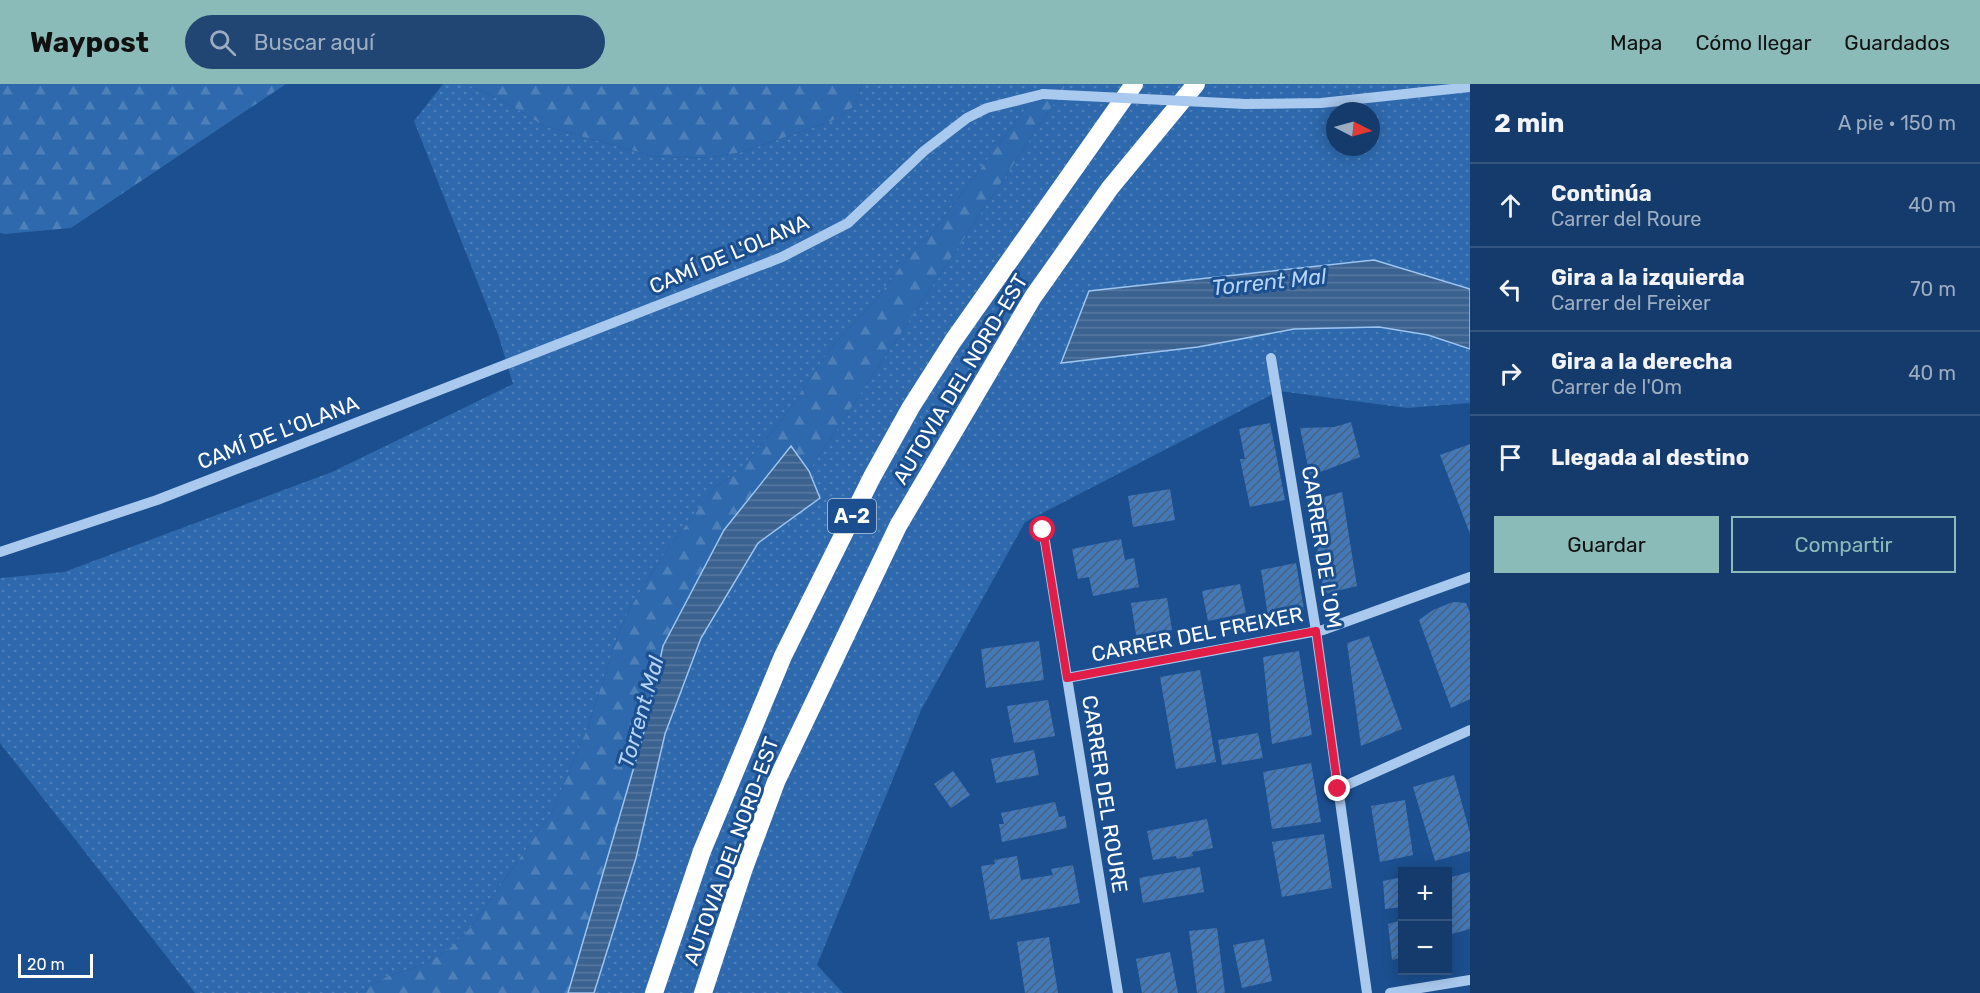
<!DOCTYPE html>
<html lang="es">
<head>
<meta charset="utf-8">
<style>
	:root { --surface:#143b6b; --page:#214673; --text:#f1f3f6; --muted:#9dadc1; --line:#33557e; --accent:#8bbbb9 }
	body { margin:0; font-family:Rubik,sans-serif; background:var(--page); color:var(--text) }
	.controls { position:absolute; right:18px; bottom:18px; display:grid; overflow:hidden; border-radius:0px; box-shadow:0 3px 15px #0003 }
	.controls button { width:54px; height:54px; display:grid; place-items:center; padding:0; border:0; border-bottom:2px solid var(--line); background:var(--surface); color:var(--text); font:30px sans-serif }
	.compass { position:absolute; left:1326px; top:18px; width:54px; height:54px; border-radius:50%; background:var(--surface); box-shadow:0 3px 15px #0003; rotate:96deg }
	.scale { position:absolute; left:18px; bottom:15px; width:75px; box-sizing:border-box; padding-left:6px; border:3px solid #fff; border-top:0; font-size:16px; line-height:21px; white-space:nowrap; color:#fff; -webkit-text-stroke:4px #1b4f8f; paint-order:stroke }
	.stop { position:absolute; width:18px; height:18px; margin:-14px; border:4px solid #e11d48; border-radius:50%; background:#fff }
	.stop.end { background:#e11d48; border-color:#fff; box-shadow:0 2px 6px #0008 }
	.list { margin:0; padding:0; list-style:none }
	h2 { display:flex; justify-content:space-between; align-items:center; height:78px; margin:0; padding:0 24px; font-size:26px }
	h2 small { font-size:20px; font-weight:400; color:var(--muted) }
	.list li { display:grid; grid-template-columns:39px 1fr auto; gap:18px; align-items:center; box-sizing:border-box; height:84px; padding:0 24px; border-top:2px solid var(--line) }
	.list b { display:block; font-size:22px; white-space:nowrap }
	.list p { margin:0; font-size:20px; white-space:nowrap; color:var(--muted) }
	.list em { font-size:20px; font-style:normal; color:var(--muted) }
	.actions { display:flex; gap:12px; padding:18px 24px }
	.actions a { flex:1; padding:14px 0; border:2px solid var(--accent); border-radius:0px; text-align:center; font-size:21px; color:var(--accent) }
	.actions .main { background:var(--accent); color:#111 }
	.icon { flex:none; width:33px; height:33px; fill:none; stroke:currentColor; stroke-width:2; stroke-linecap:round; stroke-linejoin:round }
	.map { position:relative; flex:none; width:1470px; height:909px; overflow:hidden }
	header { display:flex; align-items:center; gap:36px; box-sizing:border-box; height:84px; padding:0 30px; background:var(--accent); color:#111 }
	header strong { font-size:28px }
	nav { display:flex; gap:33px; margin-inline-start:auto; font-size:21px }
	.search { width:420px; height:54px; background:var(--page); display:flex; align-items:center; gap:15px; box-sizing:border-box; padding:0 21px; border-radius:33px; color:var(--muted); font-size:22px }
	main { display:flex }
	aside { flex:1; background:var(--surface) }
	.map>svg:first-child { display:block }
	.grass { fill:url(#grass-dots); fill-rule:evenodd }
	.forest { fill:url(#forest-firs) }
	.water { fill:url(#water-rules); stroke:#9cc4f0; stroke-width:1.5 }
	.building { fill:url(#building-hatch) }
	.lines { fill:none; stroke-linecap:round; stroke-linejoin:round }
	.minor { stroke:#a9c9ee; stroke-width:10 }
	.highway { stroke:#fff; stroke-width:18 }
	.minor-bridge { stroke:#a9c9ee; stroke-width:10 }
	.route { stroke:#e11d48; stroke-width:8 }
	.labels { text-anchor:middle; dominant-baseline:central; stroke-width:6; stroke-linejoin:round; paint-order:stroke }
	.shield { fill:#1b4f8f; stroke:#bbcadd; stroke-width:1.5 }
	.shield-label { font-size:20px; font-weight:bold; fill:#fff }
	.street-label { font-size:21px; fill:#fff; stroke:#1b4f8f }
	.water-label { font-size:22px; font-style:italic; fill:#b5d3f5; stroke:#1b4f8f }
</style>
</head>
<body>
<header>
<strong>Waypost</strong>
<div class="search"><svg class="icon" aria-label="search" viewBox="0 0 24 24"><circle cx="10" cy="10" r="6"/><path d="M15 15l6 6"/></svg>Buscar aquí</div>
<nav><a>Mapa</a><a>Cómo llegar</a><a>Guardados</a></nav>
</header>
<main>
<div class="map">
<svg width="1470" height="909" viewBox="0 0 1470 909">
	<defs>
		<pattern id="grass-dots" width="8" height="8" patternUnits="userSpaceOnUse" patternTransform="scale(1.5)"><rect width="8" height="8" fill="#2e69ad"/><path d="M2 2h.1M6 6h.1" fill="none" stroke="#4d80b9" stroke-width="1.8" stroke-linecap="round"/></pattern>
		<pattern id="forest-firs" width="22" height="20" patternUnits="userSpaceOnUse" patternTransform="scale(1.5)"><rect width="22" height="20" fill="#2e69ad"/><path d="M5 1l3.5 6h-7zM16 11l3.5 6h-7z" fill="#4d80b9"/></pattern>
		<pattern id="water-rules" width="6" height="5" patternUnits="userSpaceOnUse" patternTransform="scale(1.5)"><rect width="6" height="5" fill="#3c6290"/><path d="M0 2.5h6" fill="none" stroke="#597aa1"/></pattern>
		<pattern id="building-hatch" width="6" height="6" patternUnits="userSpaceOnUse" patternTransform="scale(1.5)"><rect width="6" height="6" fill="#4478b7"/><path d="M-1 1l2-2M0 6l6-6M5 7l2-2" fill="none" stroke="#486282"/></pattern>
	</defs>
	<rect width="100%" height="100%" fill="#1b4f8f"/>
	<path class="grass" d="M443,0H466L507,19L544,42L653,72L682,74L713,73L742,68L832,37L856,21L862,0H1044L933,148L910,170L875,217L833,261L781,337L741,385L714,404L661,474L629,526L617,553L588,643L551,730L471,843L448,866L422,881L388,892L358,909H195L0,659V494L64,488L332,388L513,300L498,250L414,37Z
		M1067,0H1470V205L1374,176L1089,207L1061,278L1198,263L1294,245L1379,243L1428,251L1470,265V319L1407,324L1279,307L1025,438L921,626L817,881L843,909H594L636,774L665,650L701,554L758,459L819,414L809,387ZM1335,27H1371V63H1335Z"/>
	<path class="forest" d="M0,0H286L71,144L5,150L0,149Z
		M466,0H862L856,21L832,37L742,68L713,73L682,74L653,72L544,42L507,19Z
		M1044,0H1067L809,387L791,363L663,562L643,652L568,909H358L388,892L422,881L448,866L471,843L551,730L588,643L617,553L629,526L661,474L714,404L741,385L781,337L833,261L875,217L910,170L933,148Z"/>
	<path class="water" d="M1374,176L1470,205V265L1428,251L1379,243L1294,245L1198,263L1061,279L1089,207Z
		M791,362L809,387L820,414L758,459L701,554L665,650L636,774L594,909H568L643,652L663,562L724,446Z"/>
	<path class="building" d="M1351,338L1360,373L1310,392L1300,344L1334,343Z
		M1270,339L1285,416L1250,423L1240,375H1245L1239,345Z
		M1470,360V450L1440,371Z
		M1170,405L1175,436L1133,443L1128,412Z
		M1342,408L1357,502L1324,510L1310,417Z
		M1121,455L1125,476L1134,474L1139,503L1093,512L1089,493L1078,495L1072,465Z
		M1296,479L1304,526L1268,532L1261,486Z
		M1240,500L1246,529L1208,537L1202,507Z
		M1167,514L1172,546L1136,551L1131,519Z
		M1453,518L1466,519L1470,529V615L1451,624L1419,536L1433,526Z
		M1369,552L1402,645L1361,662L1347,559Z
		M1039,557L1044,596L986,604L981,565Z
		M1299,567L1312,651L1272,660L1263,573Z
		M1200,586L1216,678L1176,685L1160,593Z
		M1048,616L1055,652L1014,659L1007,622Z
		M1258,649L1263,674L1222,681L1218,656Z
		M1034,666L1039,691L996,699L991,675Z
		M1311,679L1321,738L1272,745L1263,688Z
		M953,687L970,711L951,724L934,700Z
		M1454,691L1470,749V767L1435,777L1413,703Z
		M1405,716L1413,771L1380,778L1371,722Z
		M1055,718L1059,733L1065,732L1067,744L1002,758L999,740H1004L1001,729Z
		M1207,735L1213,764L1192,768L1193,772L1177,775L1176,772L1153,776L1147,747Z
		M1324,750L1332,804L1282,813L1272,758Z
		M1017,772L1021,796L1053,791L1051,785L1073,781L1080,819L990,836L981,782L995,780L994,776Z
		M1200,783L1204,808L1143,819L1139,794Z
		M1470,788V845L1452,850L1448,834V794Z
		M1402,793V823L1385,825L1383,797Z
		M1402,836V873L1392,876L1388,840Z
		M1217,844L1225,909H1197L1189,847Z
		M1049,853L1058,909H1025L1017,858Z
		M1264,855L1272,897L1242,904L1233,861Z
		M1170,868L1178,909H1142L1136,875Z"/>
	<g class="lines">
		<path class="minor" d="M1245,20L1321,19L1470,3
			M1271,274L1316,547L1367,909
			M1043,445L1118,909
			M0,468L157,416L782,173L848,139L924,67L967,34L987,24L1043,10
			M1067,594L1323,546L1470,493
			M1338,705L1470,646
			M1390,909L1470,896"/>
		<path class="highway" d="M654,909L702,767L783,572L872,393L911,323L953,257L1134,0
			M703,909L744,784L776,698L898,442L1033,213L1110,104L1196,0"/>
		<path class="minor-bridge" d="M1043,10L1245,20"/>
	</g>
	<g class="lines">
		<path class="route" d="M1043,446L1067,594L1316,547L1338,705"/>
	</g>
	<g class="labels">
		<rect class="shield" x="828" y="415" width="48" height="34" rx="4.5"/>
		<g class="shield-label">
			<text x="852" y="432">A-2</text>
		</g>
		<g class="street-label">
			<text transform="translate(729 170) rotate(-23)">CAMÍ DE L'OLANA</text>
			<text transform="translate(960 295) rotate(-59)">AUTOVIA DEL NORD-EST</text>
			<text transform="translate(278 348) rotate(-21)">CAMÍ DE L'OLANA</text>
			<text transform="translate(1322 463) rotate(81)">CARRER DE L'OM</text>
			<text transform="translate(1197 550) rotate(-11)">CARRER DEL FREIXER</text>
			<text transform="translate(1105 710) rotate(81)">CARRER DEL ROURE</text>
			<text transform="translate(731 767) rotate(-70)">AUTOVIA DEL NORD-EST</text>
		</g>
		<g class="water-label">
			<text transform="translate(1269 198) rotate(-6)">Torrent Mal</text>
			<text transform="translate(641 628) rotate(-74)">Torrent Mal</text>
		</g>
	</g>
</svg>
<div class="controls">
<button>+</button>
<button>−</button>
</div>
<svg class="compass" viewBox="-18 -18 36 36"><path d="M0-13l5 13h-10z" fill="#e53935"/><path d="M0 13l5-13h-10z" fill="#9dadc1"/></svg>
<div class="scale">20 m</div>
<div class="stop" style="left:1043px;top:446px"></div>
<div class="stop end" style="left:1338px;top:705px"></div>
</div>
<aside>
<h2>2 min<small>A pie · 150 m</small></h2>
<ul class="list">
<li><svg class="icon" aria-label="ahead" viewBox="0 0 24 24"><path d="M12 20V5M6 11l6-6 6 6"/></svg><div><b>Continúa</b><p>Carrer del Roure</p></div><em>40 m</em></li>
<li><svg class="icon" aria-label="left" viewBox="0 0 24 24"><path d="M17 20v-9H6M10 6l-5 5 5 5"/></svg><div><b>Gira a la izquierda</b><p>Carrer del Freixer</p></div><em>70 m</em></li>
<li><svg class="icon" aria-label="right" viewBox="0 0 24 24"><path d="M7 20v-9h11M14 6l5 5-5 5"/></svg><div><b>Gira a la derecha</b><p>Carrer de l'Om</p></div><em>40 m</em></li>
<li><svg class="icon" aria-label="arrive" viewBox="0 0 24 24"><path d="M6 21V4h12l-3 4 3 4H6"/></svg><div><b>Llegada al destino</b></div></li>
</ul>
<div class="actions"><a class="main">Guardar</a><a>Compartir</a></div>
</aside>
</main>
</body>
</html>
